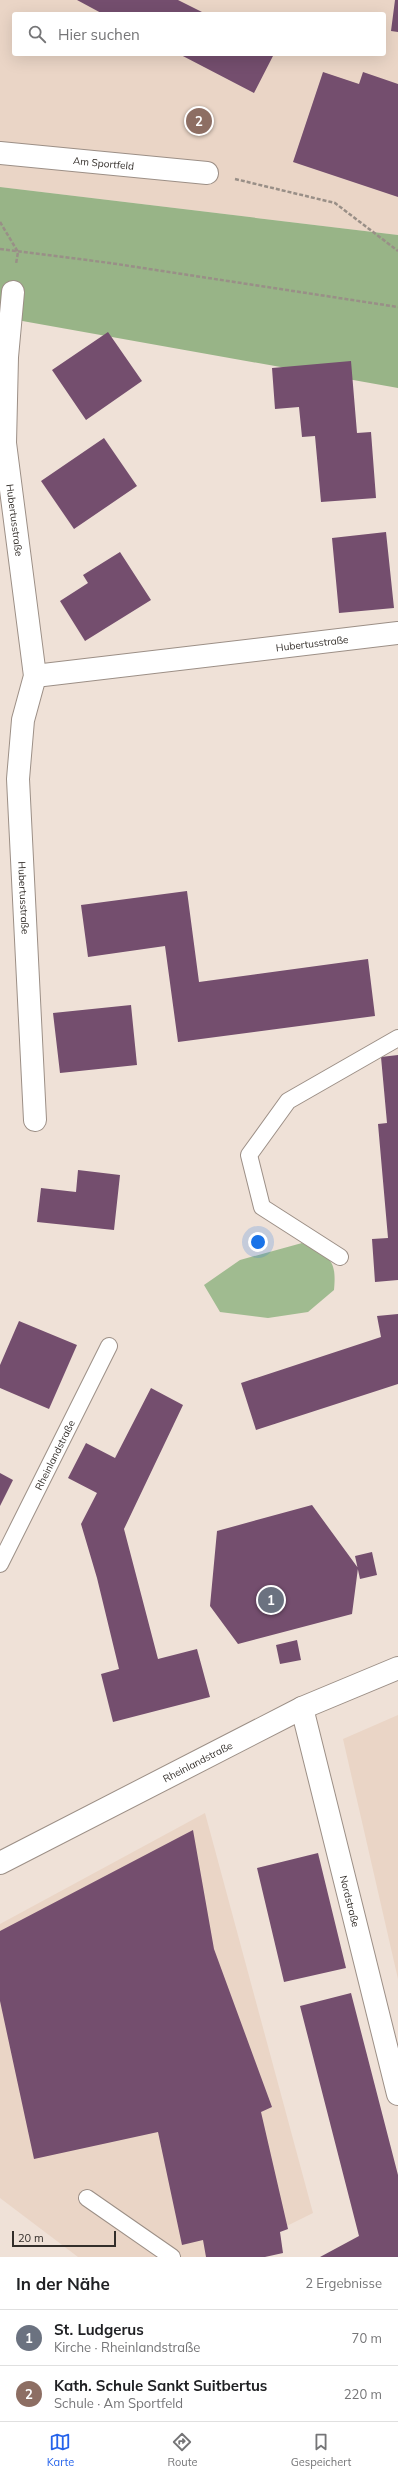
<!DOCTYPE html>
<html lang="de">
<head>
<meta charset="utf-8">
<style>
	:root { --surface:#fff; --page:#f6f6f6; --text:#202124; --muted:#757577; --line:#e0e0e0; --accent:#2563eb }
	body { margin:0; font-family:Mulish,sans-serif; background:var(--page); color:var(--text) }
	.scale { position:absolute; left:12px; bottom:10px; width:104px; box-sizing:border-box; padding-left:4px; border:2px solid #332e2a; border-top:0; font-size:11px; line-height:14px; white-space:nowrap; color:#332e2a; -webkit-text-stroke:3px #efe1d7; paint-order:stroke }
	.you { position:absolute; left:258px; top:1242px; width:14px; height:14px; margin:-10px; border:3px solid #fff; border-radius:50%; background:#1a73e8; box-shadow:0 0 0 6px #1a73e833 }
	.badge { display:grid; place-items:center; width:26px; height:26px; border-radius:50%; background:var(--accent); color:#fff; font-size:13px; font-weight:700 }
	.pin { position:absolute; translate:-50% -50%; border:2px solid #fff; box-shadow:0 1px 4px #0006 }
	.list { margin:0; padding:0; list-style:none }
	h2 { display:flex; justify-content:space-between; align-items:center; height:52px; margin:0; padding:0 16px; font-size:17px }
	h2 small { font-size:13px; font-weight:400; color:var(--muted) }
	.list li { display:grid; grid-template-columns:26px 1fr auto; gap:12px; align-items:center; box-sizing:border-box; height:56px; padding:0 16px; border-top:1px solid var(--line) }
	.list b { display:block; font-size:15px; white-space:nowrap }
	.list p { margin:0; font-size:13px; white-space:nowrap; color:var(--muted) }
	.list em { font-size:13px; font-style:normal; color:var(--muted) }
	.icon { flex:none; width:22px; height:22px; fill:none; stroke:currentColor; stroke-width:2; stroke-linecap:round; stroke-linejoin:round }
	.map { position:relative; flex:none; width:398px; height:2257px; overflow:hidden }
	.search { position:absolute; background:var(--surface); box-shadow:0 4px 16px #0002; left:12px; right:12px; top:12px; height:44px; display:flex; align-items:center; gap:10px; box-sizing:border-box; padding:0 14px; border-radius:4px; color:var(--muted); font-size:15px }
	.sheet { height:164px; background:var(--surface) }
	nav { display:flex; justify-content:space-around; align-items:center; box-sizing:border-box; height:56px; border-top:1px solid var(--line); background:var(--surface); font-size:11px; color:var(--muted) }
	nav a { display:grid; justify-items:center; gap:2px }
	nav .on { color:var(--accent) }
	.map>svg:first-child { display:block }
	.built { fill:#ead5c6; fill-rule:evenodd }
	.green { fill:#a0bb90 }
	.forest { fill:#98b487 }
	.building { fill:#744e6e }
	.lines { fill:none; stroke-linecap:round; stroke-linejoin:round }
	.service-casing { stroke:#9c8f86; stroke-width:18 }
	.minor-casing { stroke:#9c8f86; stroke-width:24 }
	.path { stroke:#998f87; stroke-width:2.5; stroke-dasharray:4 2; stroke-linecap:butt }
	.service { stroke:#fff; stroke-width:16 }
	.minor { stroke:#fff; stroke-width:22 }
	.labels { text-anchor:middle; dominant-baseline:central; stroke-width:4; stroke-linejoin:round; paint-order:stroke }
	.street-label { font-size:10px; fill:#332e2a; stroke:#efe1d7 }
</style>
</head>
<body>
<div class="map">
<svg width="398" height="2257" viewBox="0 0 398 2257">
	<rect width="100%" height="100%" fill="#efe1d7"/>
	<path class="built" d="M0,0H398V235L0,187ZM14,14H384V54H14Z
		M398,1715V1979L343,1739Z
		M205,1813L313,2213L224,2257H78L0,2198V1924Z"/>
	<path class="green" d="M302,1243C329,1257 337,1258 334,1290L308,1312L268,1318L220,1312L204,1285L240,1260Z"/>
	<path class="forest" d="M0,187L398,235V388L0,317Z"/>
	<path class="building" d="M77,0H178L206,14H103Z
		M395,0H398V32L391,31Z
		M179,54H274L254,93Z
		M323,72L359,84L363,72L398,84V197L293,162Z
		M108,332L142,381L86,420L52,370Z
		M351,361L357,433L371,432L376,498L321,502L315,436L302,437L299,407L275,409L272,368Z
		M104,438L137,486L74,529L41,481Z
		M386,532L394,608L339,613L332,538Z
		M120,552L151,600L85,641L60,601L88,583L83,575Z
		M187,891L199,982L368,959L375,1016L178,1042L165,946L88,957L81,905Z
		M131,1005L137,1065L60,1073L53,1013Z
		M398,1055V1280L375,1282L372,1239L388,1238L378,1124L387,1123L381,1057Z
		M78,1170L120,1175L114,1230L37,1222L41,1188L76,1192Z
		M398,1314V1384L256,1430L241,1383L381,1337L377,1316Z
		M19,1321L77,1345L49,1409L0,1388V1365Z
		M151,1388L183,1405L124,1529L158,1659L197,1649L210,1697L113,1722L101,1674L119,1669L97,1578L81,1524L97,1493L68,1478L86,1443L115,1458Z
		M0,1473L13,1480L0,1506Z
		M312,1505L358,1568L352,1614L238,1644L210,1606L217,1531Z
		M372,1552L377,1575L360,1579L355,1556Z
		M297,1640L301,1660L280,1664L276,1645Z
		M193,1830L214,1949L272,2107L261,2112L288,2229L280,2232L283,2253L265,2257H206L203,2240L182,2245L158,2132L34,2159L0,2001V1931Z
		M318,1853L346,1968L284,1982L257,1868Z
		M351,1993L398,2175V2257H320L359,2236L300,2006Z"/>
	<g class="lines">
		<defs>
			<g id="service">
				<path d="M340,1257L262,1207L249,1155L288,1101L398,1038"/>
				<path id="s1" d="M0,1564L109,1346"/>
				<path d="M87,2198L172,2257"/>
			</g>
			<g id="minor">
				<path id="s2" d="M0,153L207,173"/>
				<path id="s3" d="M13,292L7,357L5,443L35,676L23,720L18,779L35,1120"/>
				<path id="s4" d="M35,676L398,633"/>
				<path id="s5" d="M302,1708L398,2094"/>
				<path id="s6" d="M0,1863L302,1708L398,1668"/>
			</g>
		</defs>
		<use href="#service" class="service-casing"/>
		<use href="#minor" class="minor-casing"/>
		<path class="path" d="M235,179L335,203L398,251
			M0,222L18,252L16,264
			M0,249L110,263L398,307"/>
		<use href="#service" class="service"/>
		<use href="#minor" class="minor"/>
	</g>
	<g class="labels">
		<g class="street-label">
			<text stroke="none"><textPath href="#s2" startOffset="104">Am Sportfeld</textPath></text>
			<text stroke="none"><textPath href="#s3" startOffset="229">Hubertusstraße</textPath></text>
			<text stroke="none"><textPath href="#s4" startOffset="279">Hubertusstraße</textPath></text>
			<text stroke="none"><textPath href="#s3" startOffset="610">Hubertusstraße</textPath></text>
			<text stroke="none"><textPath href="#s1" startOffset="122">Rheinlandstraße</textPath></text>
			<text stroke="none"><textPath href="#s6" startOffset="222">Rheinlandstraße</textPath></text>
			<text stroke="none"><textPath href="#s5" startOffset="199">Nordstraße</textPath></text>
		</g>
	</g>
</svg>
<div class="scale">20 m</div>
<div class="you"></div>
<div class="pin badge" style="left:271px;top:1600px;background:#6b7280">1</div>
<div class="pin badge" style="left:199px;top:121px;background:#8d6e63">2</div>
<div class="search"><svg class="icon" aria-label="search" viewBox="0 0 24 24"><circle cx="10" cy="10" r="6"/><path d="M15 15l6 6"/></svg>Hier suchen</div>
</div>
<section class="sheet">
<h2>In der Nähe<small>2 Ergebnisse</small></h2>
<ul class="list">
<li><span class="badge" style="background:#6b7280">1</span><div><b>St. Ludgerus</b><p>Kirche · Rheinlandstraße</p></div><em>70 m</em></li>
<li><span class="badge" style="background:#8d6e63">2</span><div><b>Kath. Schule Sankt Suitbertus</b><p>Schule · Am Sportfeld</p></div><em>220 m</em></li>
</ul>
</section>
<nav>
<a class="on"><svg class="icon" aria-label="map" viewBox="0 0 24 24"><path d="M3 6l6-2 6 2 6-2v14l-6 2-6-2-6 2zM9 4v14M15 6v14"/></svg>Karte</a>
<a><svg class="icon" aria-label="directions" viewBox="0 0 24 24"><path d="M12 3l9 9-9 9-9-9zM9 14v-3h6M13 9l2 2-2 2"/></svg>Route</a>
<a><svg class="icon" aria-label="saved" viewBox="0 0 24 24"><path d="M7 4h10v16l-5-4-5 4z"/></svg>Gespeichert</a>
</nav>
</body>
</html>
